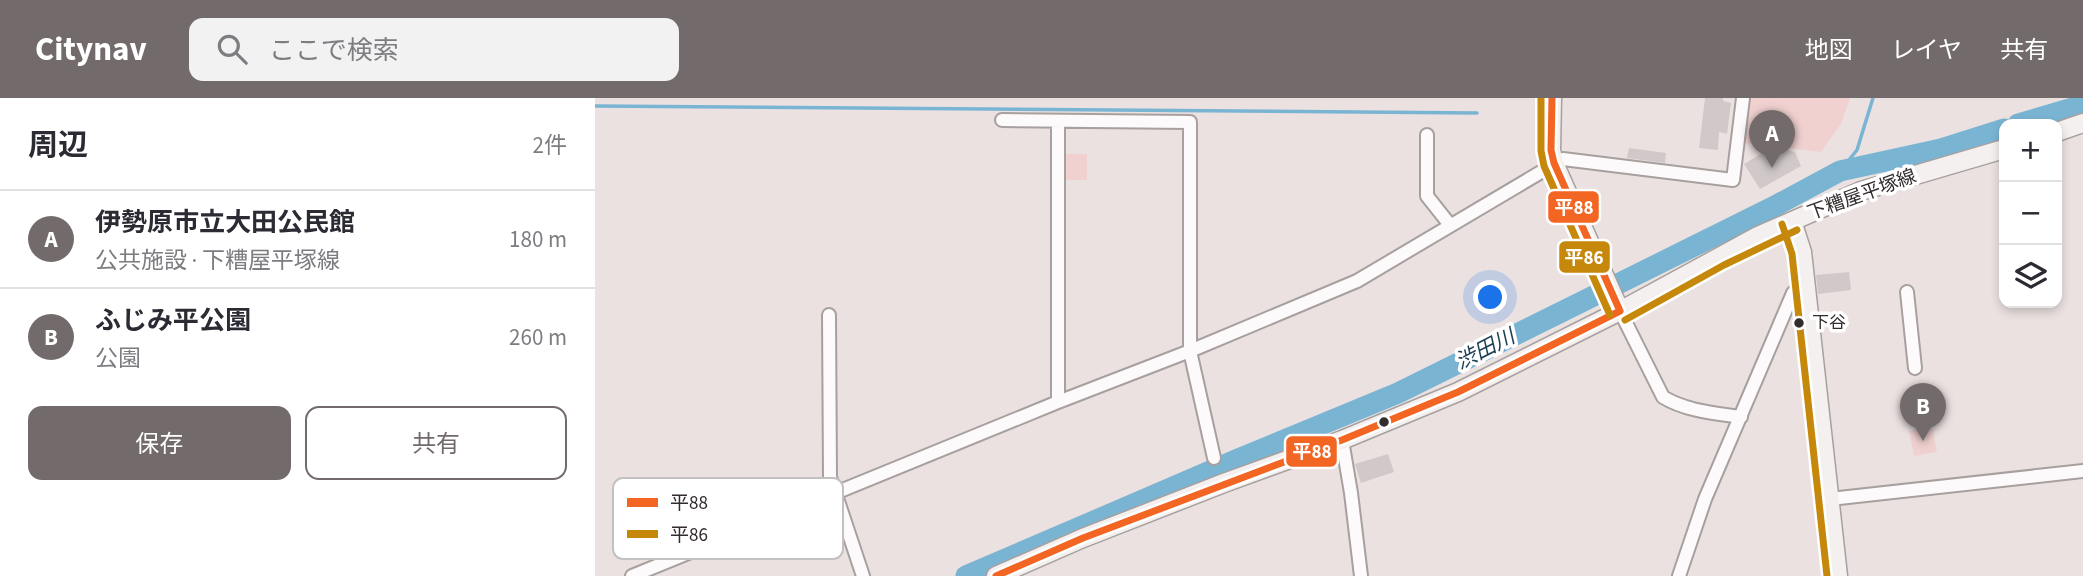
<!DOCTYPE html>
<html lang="ja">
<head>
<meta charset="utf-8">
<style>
	:root { --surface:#fff; --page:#f2f2f3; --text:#2b2b33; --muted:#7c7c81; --line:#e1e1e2; --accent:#736b6b }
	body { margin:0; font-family:"Source Sans 3","Noto Sans JP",sans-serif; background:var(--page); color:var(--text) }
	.controls { position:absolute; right:21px; top:21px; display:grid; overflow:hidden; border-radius:14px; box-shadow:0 4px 10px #0003 }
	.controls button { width:63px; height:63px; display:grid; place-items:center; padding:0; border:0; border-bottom:2px solid var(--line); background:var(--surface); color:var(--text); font:35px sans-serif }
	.you { position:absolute; left:896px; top:200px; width:24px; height:24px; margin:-18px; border:5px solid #fff; border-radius:50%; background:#1a73e8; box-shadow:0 0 0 10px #1a73e833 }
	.badge { display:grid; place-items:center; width:46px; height:46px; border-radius:50%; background:var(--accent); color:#fff; font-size:23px; font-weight:700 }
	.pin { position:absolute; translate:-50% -58px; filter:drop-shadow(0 2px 4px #0008) }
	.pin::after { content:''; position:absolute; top:37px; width:24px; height:21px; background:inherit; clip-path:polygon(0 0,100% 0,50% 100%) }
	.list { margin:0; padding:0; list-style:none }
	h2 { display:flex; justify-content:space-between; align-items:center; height:91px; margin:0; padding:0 28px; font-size:30px }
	h2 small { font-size:23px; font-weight:400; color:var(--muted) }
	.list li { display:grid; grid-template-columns:46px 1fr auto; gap:21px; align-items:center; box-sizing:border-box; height:98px; padding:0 28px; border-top:2px solid var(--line) }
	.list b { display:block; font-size:26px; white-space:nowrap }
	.list p { margin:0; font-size:23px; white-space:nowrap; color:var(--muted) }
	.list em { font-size:23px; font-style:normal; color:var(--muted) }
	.actions { display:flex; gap:14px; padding:21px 28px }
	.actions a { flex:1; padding:16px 0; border:2px solid var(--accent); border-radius:14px; text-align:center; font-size:24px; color:var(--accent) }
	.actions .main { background:var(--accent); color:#fff }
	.icon { flex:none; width:38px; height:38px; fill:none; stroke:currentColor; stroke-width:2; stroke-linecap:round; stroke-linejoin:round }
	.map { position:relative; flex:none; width:1488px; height:478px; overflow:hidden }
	header { display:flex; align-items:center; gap:42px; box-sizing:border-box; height:98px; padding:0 35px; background:var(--accent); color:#fff }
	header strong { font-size:33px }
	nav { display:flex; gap:38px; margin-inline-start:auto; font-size:24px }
	.search { width:490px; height:63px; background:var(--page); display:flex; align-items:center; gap:18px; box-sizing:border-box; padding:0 24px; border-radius:14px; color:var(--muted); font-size:26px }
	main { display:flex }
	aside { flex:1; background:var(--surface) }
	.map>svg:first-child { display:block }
	.green { fill:#f0d1d0 }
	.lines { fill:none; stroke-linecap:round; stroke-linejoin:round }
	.stream { stroke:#7ab4d3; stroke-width:3.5 }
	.river { stroke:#7ab4d3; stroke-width:21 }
	.building { fill:#d1c9c9 }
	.street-casing { stroke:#a7a09f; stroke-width:16 }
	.secondary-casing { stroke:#a7a09f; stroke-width:21 }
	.street { stroke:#fcfafa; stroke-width:12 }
	.secondary { stroke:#f4f0f0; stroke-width:18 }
	.bus-1-casing { stroke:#fff; stroke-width:12 }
	.bus-2-casing { stroke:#fff; stroke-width:12 }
	.bus-1 { stroke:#f26522; stroke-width:7 }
	.bus-2 { stroke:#c6880b; stroke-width:7 }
	.bus-dot { fill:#322c2c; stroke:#fff; stroke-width:2.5 }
	.labels { text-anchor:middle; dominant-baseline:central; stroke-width:7; stroke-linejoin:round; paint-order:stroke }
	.bus-label { font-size:17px; fill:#322c2c; stroke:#fff; text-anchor:start }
	.street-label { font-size:19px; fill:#322c2c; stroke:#fff }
	.water-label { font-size:21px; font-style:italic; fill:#1b4054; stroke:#fff }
	.key { fill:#fff; stroke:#c2c0c0; stroke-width:2 }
	.key-label { font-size:19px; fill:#322c2c }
	.line-badge { stroke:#fff; stroke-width:2.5 }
	.badge-label { font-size:19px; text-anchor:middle; font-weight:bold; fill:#fff }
</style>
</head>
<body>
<header>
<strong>Citynav</strong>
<div class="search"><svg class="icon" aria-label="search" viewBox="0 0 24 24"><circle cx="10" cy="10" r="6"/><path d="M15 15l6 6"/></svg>ここで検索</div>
<nav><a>地図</a><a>レイヤ</a><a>共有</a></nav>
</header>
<main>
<aside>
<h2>周辺<small>2件</small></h2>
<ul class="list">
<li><span class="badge">A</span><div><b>伊勢原市立大田公民館</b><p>公共施設 · 下糟屋平塚線</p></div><em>180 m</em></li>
<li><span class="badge">B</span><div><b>ふじみ平公園</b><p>公園</p></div><em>260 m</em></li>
</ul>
<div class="actions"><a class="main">保存</a><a>共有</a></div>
</aside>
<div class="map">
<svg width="1488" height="478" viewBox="0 0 1488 478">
	<rect width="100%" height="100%" fill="#ebe1e1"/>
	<path class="green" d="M1154,0H1255L1246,26L1226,54L1148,45Z
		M468,56H492V82H468Z
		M1337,329L1342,354L1319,358L1314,333Z"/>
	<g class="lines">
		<path class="stream" d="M0,8L882,15
			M1245,73L1262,52L1278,0"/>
		<path class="river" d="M1423,26L1488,7
			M371,478L641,362L803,295L1178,109L1245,73L1346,51L1409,31"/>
	</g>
	<path class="building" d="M1110,0H1128V3L1136,5L1132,36L1124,34L1123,52L1104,50Z
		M1034,50L1071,55L1070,65L1032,60Z
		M1189,51L1200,54L1206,68L1165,91L1149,66L1172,52Z
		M1254,174L1256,192L1223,196L1221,177Z
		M793,356L799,374L766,385L760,366Z"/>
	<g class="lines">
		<defs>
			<path id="street" d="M407,22L595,24V253L619,360
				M463,23V304
				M832,37V98L855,127
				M1312,194L1320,270
				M1025,213L1068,299C1091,313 1119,315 1146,319
				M234,217L235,379L268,478
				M747,342L756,395L766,478
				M1235,401L1488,373
				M37,478L463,304L595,253L762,183L968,61L1138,82L1148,0
				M1084,478L1110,401L1198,195L1210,186"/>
			<path id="secondary" d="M957,0L956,52L959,65L1025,213
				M1462,34L1488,25
				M1197,123L1207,154L1243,478
				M401,478L488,440L629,385L747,342L863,294L1025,213L1163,138L1266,93L1409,51"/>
		</defs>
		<use href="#street" class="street-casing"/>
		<use href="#secondary" class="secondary-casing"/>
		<use href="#street" class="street"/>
		<use href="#secondary" class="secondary"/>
		<defs>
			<path id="bus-1" d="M957,0L956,52L959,65L1025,213
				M401,478L488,440L747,342L863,294L1025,213"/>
			<path id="bus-2" d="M946,0V53L949,68L1015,217
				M1187,126L1197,156L1232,478
				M1030,222L1129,167L1202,132"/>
		</defs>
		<use href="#bus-1" class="bus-1-casing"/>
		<use href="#bus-2" class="bus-2-casing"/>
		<use href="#bus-1" class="bus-1"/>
		<use href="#bus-2" class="bus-2"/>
	</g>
	<g class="bus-dot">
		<circle cx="1204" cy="225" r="6"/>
		<circle cx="789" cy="324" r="6"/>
	</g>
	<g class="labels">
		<g class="bus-label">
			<text x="1217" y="225">下谷</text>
		</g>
		<g class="street-label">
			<text transform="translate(1267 97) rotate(-20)">下糟屋平塚線</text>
		</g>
		<g class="water-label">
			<text transform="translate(890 251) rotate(-27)">渋田川</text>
		</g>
	</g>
	<rect x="18" y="380" width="230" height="81" rx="10" class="key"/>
	<rect x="32" y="400" width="31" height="9" fill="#f26522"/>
	<rect x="32" y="432" width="31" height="8" fill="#c6880b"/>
	<g class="key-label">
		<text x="75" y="411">平88</text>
		<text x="75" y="443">平86</text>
	</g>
	<g class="line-badge">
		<rect x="952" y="92" width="53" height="34" rx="7" fill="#f26522"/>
		<rect x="963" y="142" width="53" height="34" rx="7" fill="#c6880b"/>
		<rect x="690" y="337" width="53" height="33" rx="7" fill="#f26522"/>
	</g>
	<g class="badge-label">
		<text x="979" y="116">平88</text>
		<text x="989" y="166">平86</text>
		<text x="717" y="360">平88</text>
	</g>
</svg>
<div class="controls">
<button>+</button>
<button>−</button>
<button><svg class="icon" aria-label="layers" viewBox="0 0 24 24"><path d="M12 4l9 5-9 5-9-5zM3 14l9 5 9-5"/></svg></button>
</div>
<div class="you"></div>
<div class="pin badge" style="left:1177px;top:70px">A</div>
<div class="pin badge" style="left:1328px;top:343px">B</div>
</div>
</main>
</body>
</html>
